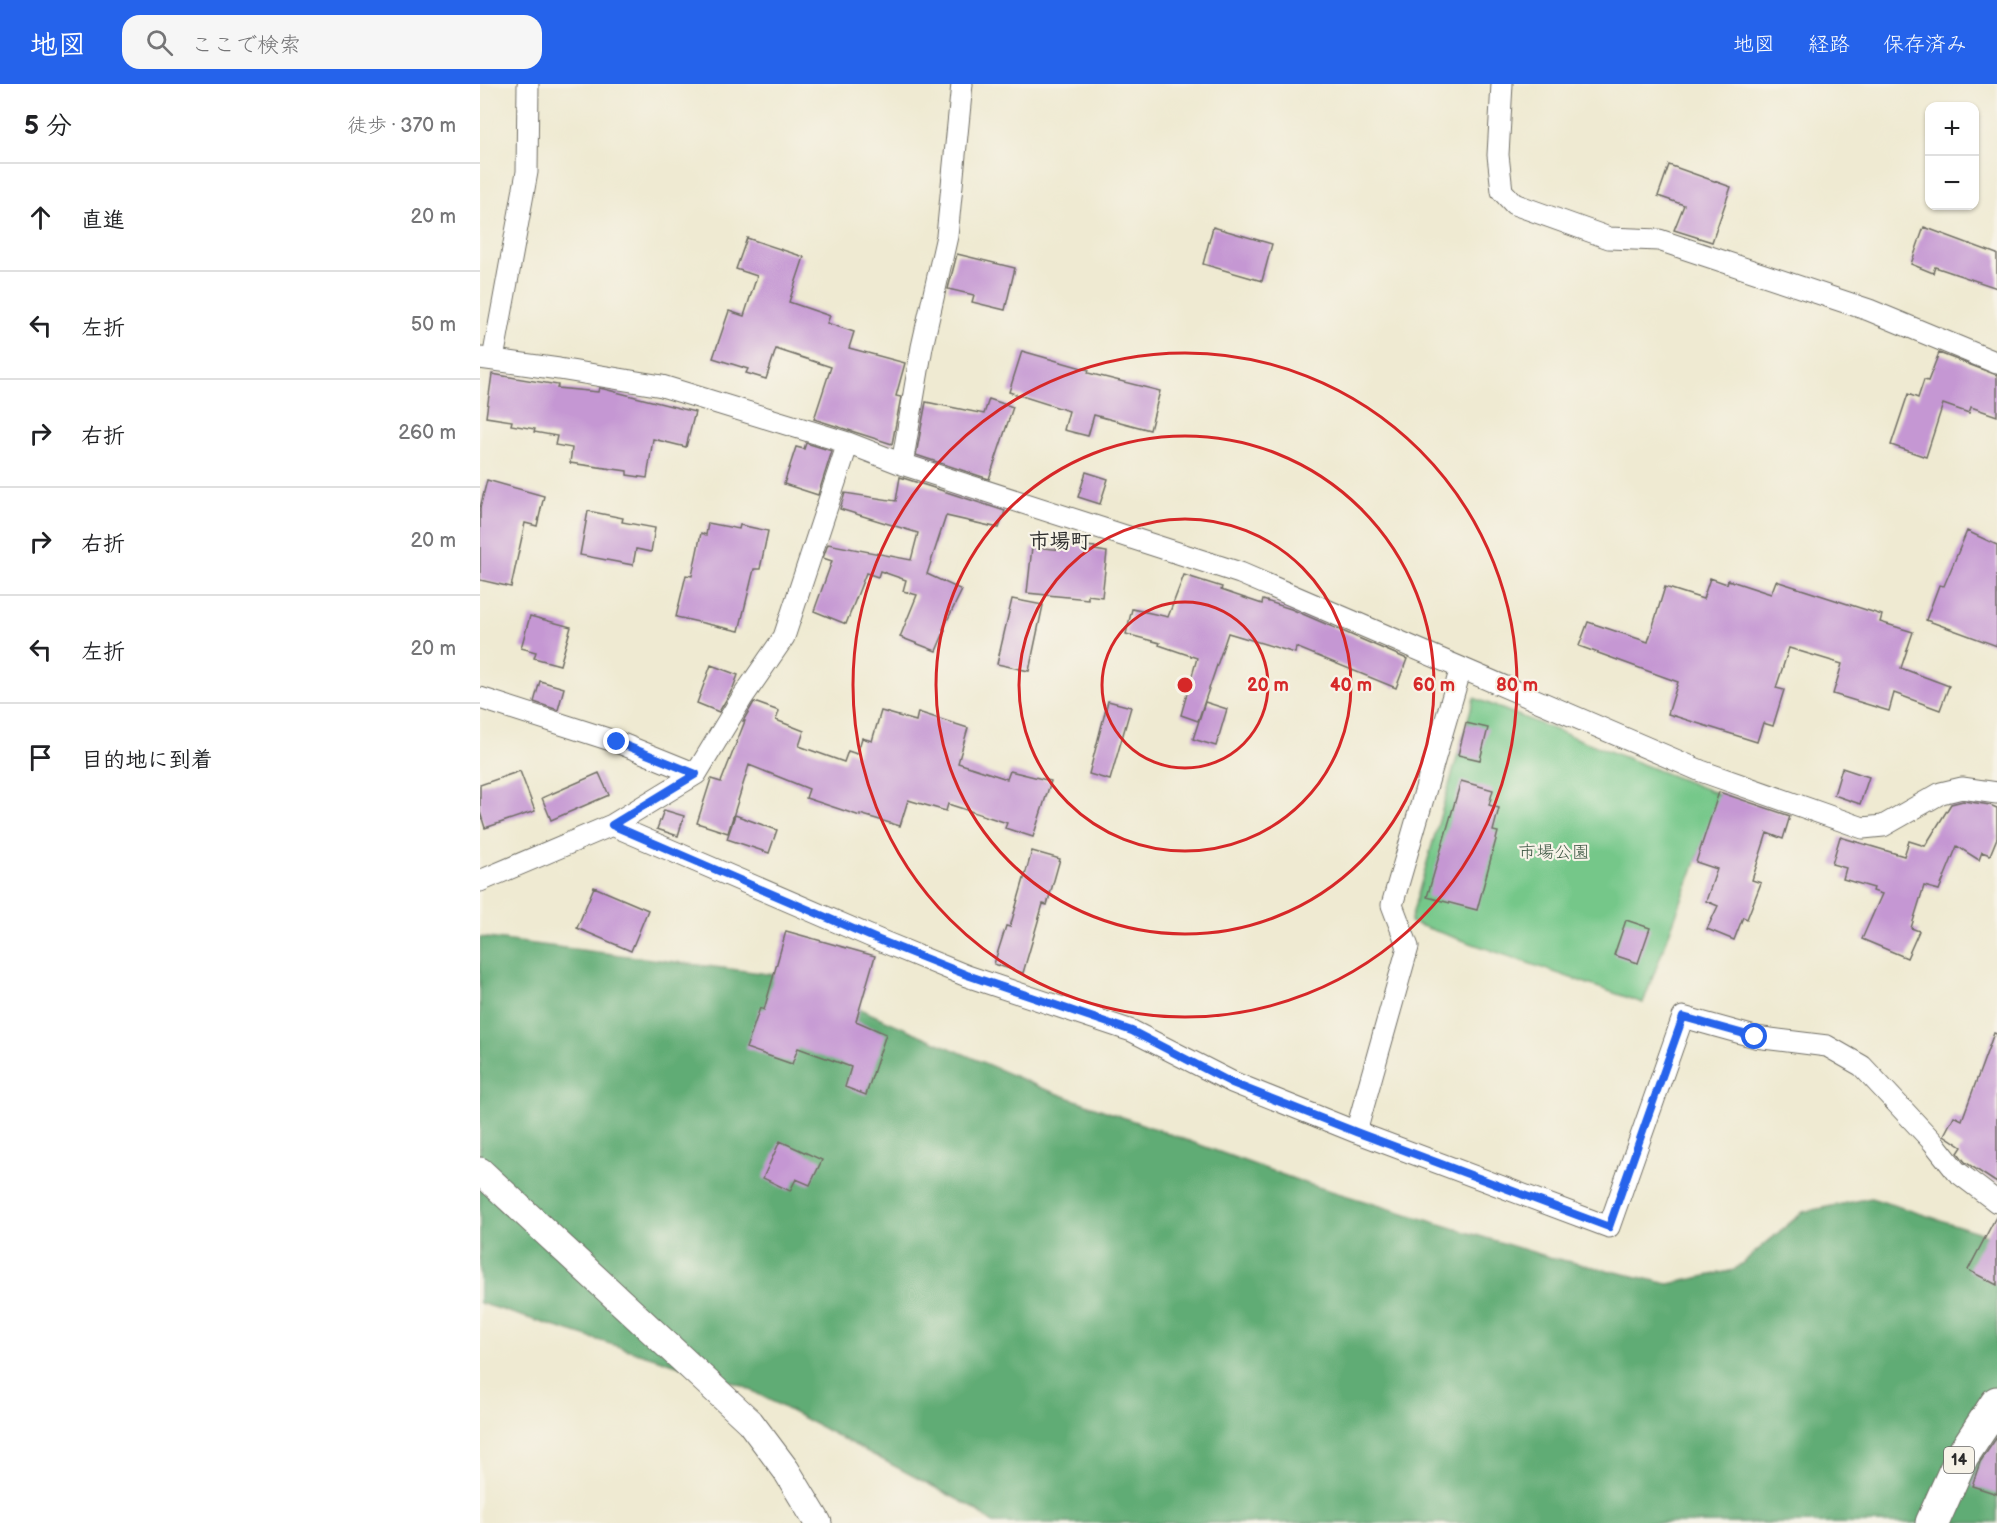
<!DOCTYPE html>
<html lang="ja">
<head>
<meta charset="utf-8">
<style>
	:root { --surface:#fff; --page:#f6f6f6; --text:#202124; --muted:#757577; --line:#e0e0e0; --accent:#2563eb }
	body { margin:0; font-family:"Balsamiq Sans","Klee One",sans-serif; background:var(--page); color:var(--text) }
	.controls { position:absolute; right:18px; top:18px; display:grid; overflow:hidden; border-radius:12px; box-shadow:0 2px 4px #0004 }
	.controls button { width:54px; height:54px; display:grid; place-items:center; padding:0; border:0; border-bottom:2px solid var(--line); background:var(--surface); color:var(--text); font:30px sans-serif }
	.stop { position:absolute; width:18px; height:18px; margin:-14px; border:4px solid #2563eb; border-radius:50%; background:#fff }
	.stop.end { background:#2563eb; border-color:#fff; box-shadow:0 2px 6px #0008 }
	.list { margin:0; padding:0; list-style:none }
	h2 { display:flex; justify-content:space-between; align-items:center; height:78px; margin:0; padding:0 24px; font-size:26px }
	h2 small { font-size:20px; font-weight:400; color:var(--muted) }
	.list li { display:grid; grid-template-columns:39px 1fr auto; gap:18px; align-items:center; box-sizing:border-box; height:108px; padding:0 24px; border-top:2px solid var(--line) }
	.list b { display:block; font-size:22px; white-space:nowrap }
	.list em { font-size:20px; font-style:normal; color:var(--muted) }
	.icon { flex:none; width:33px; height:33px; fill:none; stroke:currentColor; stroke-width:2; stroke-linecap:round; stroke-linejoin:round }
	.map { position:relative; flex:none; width:1517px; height:1439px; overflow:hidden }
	header { display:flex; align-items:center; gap:36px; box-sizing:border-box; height:84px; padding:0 30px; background:var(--accent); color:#fff }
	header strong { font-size:28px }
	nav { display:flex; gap:33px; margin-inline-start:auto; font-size:21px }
	.search { width:420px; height:54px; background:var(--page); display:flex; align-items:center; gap:15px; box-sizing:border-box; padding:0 21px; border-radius:18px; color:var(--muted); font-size:22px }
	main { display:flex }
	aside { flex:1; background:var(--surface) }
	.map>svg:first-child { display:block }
	.green { fill:#75c789; stroke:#50795a; stroke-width:1.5 }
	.forest { fill:#60ac75; stroke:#466c50; stroke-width:1.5 }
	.building { fill:#c597d3 }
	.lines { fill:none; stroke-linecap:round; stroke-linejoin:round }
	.minor-casing { stroke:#706e65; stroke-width:23 }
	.tertiary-casing { stroke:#706e65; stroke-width:29 }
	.primary-casing { stroke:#706e65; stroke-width:35 }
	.minor { stroke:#fff; stroke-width:21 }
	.tertiary { stroke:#fff; stroke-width:27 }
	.primary { stroke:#fff; stroke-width:33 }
	.route { stroke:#2563eb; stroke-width:8 }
	.ring { fill:none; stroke:#d62828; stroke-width:3 }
	.labels { text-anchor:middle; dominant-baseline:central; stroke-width:4.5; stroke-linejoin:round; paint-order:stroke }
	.shield { fill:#f7f3e8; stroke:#686764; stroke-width:1.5 }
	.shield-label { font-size:16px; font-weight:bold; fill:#2b2b2b }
	.park-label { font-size:18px; fill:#415a47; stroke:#f7f3e8 }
	.quarter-label { font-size:21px; font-weight:bold; fill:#2b2b2b; stroke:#f7f3e8 }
	.centre { fill:#d62828; stroke:#f7f3e8; stroke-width:3 }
	.ring-label { font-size:18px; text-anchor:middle; font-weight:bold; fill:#d62828; stroke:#f7f3e8; stroke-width:4.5; stroke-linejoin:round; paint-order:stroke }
</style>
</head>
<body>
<header>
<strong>地図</strong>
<div class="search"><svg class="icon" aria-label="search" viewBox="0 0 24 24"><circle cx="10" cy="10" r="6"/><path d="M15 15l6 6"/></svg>ここで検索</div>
<nav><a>地図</a><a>経路</a><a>保存済み</a></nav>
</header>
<main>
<aside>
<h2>5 分<small>徒歩 · 370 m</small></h2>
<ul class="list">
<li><svg class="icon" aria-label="ahead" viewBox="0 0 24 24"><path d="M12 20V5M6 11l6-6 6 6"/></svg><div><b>直進</b></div><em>20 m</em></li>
<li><svg class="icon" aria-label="left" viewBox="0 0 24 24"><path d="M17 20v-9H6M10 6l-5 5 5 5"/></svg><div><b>左折</b></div><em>50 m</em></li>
<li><svg class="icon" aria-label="right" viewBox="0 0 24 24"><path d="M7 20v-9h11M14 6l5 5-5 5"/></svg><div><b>右折</b></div><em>260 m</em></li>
<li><svg class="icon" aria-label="right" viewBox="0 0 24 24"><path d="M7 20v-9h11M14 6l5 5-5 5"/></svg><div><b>右折</b></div><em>20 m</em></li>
<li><svg class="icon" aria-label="left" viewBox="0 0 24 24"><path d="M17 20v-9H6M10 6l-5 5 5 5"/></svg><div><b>左折</b></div><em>20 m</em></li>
<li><svg class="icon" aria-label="arrive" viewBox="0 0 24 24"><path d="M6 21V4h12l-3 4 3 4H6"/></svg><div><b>目的地に到着</b></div></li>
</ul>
</aside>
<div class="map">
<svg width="1517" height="1439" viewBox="0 0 1517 1439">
	<rect width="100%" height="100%" fill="#f7f3e8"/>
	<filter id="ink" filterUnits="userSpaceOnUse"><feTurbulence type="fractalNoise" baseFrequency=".0167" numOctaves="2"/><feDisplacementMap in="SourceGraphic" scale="12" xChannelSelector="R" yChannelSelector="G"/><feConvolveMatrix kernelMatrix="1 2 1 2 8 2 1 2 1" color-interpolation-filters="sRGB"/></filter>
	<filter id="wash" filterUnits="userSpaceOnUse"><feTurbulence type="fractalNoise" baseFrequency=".008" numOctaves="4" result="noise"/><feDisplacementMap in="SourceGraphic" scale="24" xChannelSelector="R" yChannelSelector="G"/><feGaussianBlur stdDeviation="1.35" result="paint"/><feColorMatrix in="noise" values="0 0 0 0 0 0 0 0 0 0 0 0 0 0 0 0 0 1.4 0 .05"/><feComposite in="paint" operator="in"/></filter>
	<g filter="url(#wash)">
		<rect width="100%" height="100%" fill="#efead2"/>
		<path class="green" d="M994,614L1241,711L1163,919L930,838Z"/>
		<path class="forest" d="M0,853L304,892L562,1004L828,1100L1069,1173L1189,1200L1254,1186L1323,1128L1391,1114L1517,1154V1439H513L490,1422L261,1301L0,1219Z"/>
		<g id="blocks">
			<path class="building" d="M1189,81L1251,103L1232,158L1194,146L1204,121L1178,112Z
				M733,143L792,160L782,197L723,180Z
				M1444,143L1517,170V204L1455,183L1453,189L1431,180Z
				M267,154L324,173L309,218L350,232L347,239L374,248L369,264L425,279L416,312L421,313L412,360L334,335L351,283L296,265L286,295L266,289L268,285L233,274L249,227L264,232L277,192L256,185Z
				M477,170L535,184L525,226L492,218L494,211L468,205Z
				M542,267L609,286L608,289L680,307L670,346L614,331L608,352L584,346L589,327L529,308Z
				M1459,269L1517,291V332L1491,323L1489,329L1463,320L1446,373L1411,361L1428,310L1438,314L1444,296L1448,297Z
				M12,290L78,301L77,304L118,308L119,304L124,305L215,328L206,363L173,355L167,394L147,391V387L90,379L92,364L75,361L77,352L54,348L55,345L31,341L32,337L6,333Z
				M509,315L533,323L509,395L436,371L446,318L504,330Z
				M326,359L352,367L338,411L304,400L316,363L324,365Z
				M606,388L628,395L620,420L598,413Z
				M420,393L525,427L519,444L466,432L447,490L482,506L463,545L465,546L456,567L420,553L437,511L423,507L426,496L400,487L398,493L386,489L366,540L334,527L352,477L343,474L348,460L431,476L438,449L360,425L365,409L416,417Z
				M7,396L64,412L57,442L45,439L31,503L0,496V424Z
				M108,427L143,434L142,438L175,444L171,468L156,465L153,481L100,471Z
				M228,439L259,445L260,441L288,447L280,485H274L259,547L196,533L206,491L212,492L221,449L226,451Z
				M1487,447L1517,461V562L1446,536L1459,501L1464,502Z
				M585,460L615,463V466L627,468L622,513L608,511V515L547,509L552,463L584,466Z
				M704,491L742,503L741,506L782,520L783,516L811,525L927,575L916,604L816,563L815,569L748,549L718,637L701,631L717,574L679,561L680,559L646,550L652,525L688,533Z
				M1230,494L1247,500L1248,496L1291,510L1296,497L1402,531L1400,538L1433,548L1421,584L1469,602L1460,626L1414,609L1409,627L1353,610L1362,580L1309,564L1296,604L1304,606L1293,642L1283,639L1277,658L1188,630L1198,598L1099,562L1108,538L1168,558L1185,503L1223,515Z
				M532,515L563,521L549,587L517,580Z
				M50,532L91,543L80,581L54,574L56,568L41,564Z
				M231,581L258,591L253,604L239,628L217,619Z
				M60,597L84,604L78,626L54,618Z
				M628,617L651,623L630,696L609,690Z
				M274,618L299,627L296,636L324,647L319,662L364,678L368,667L377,670L382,654L392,657L401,627L436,637L438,628L488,644L478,679L527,695L530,687L571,697L553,753L525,744L527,739L468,720L466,727L428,716L420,742L380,730V732L326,714L329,705L269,681L248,749L217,739L231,695L241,698L265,637H263Z
				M725,618L747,625L736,662L713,655Z
				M986,639L1008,644L1000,676L978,671Z
				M1362,684L1389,693L1380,720L1354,711Z
				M40,687L55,727L5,744L0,728V701Z
				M119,689L129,711L71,736L62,714Z
				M981,697L1013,706L1009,721L1019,724L1013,747L1018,748L997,826L947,813Z
				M1239,708L1310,732L1303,755L1287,749L1272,796L1281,799L1267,835L1263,833L1254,856L1227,845L1238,822L1226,817L1237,785L1216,778Z
				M1483,717L1510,721L1517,724V754L1510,771L1502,768L1499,776L1477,762L1459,806L1444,802L1431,844L1439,847L1427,874L1382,855L1402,810L1393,807L1394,804L1363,795L1366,784L1352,780L1360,753L1424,772L1429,757L1445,762L1471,720Z
				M184,726L204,732L198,752L177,745Z
				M255,731L297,746L289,769L247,755Z
				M552,767L580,775L567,821L563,820L543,889L514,880L526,842L530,843Z
				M114,803L168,826L151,867L97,844Z
				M1146,836L1170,844L1158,879L1134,871Z
				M306,847L395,872L376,937L406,950L386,1011L365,1003L371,983L318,964L312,980L266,964L280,924L284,926Z
				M1514,949L1517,950V1099L1485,1078L1478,1069L1482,1063L1464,1051L1474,1032L1482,1036Z
				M300,1057L342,1076L330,1101L316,1095L310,1107L283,1094Z
				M1517,1131V1201L1488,1186Z
				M1517,1353V1410L1492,1402L1500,1378Z"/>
		</g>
	</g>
	<g filter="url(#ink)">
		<use href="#blocks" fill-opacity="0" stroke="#706e65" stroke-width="1.5"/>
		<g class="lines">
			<defs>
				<path id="minor" d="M1022,0L1018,71L1022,107L1034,120L1129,154L1179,156L1389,226L1517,279
					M0,274L79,285L182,302L368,359L422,380L760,489L1221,687L1383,744L1403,742L1461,709L1482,704L1517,709
					M13,275L47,88L48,0
					M368,359L304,553L262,614L216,690L132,741L399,856L487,892L652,947L752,998L876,1048
					M422,380L442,263L467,152L482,0
					M981,584L912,821L928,863L876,1048L1129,1143L1203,933L1275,953L1347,962L1382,982L1453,1058L1476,1087L1517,1118
					M0,614L137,658L216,690
					M0,797L132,741"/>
				<path id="tertiary" d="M0,1087L270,1338L306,1386L338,1439"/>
				<path id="primary" d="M1452,1439L1482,1372L1517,1319"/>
			</defs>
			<use href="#minor" class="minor-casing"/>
			<use href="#tertiary" class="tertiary-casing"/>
			<use href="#primary" class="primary-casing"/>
			<use href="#minor" class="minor"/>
			<use href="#tertiary" class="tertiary"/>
			<use href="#primary" class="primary"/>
		</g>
	</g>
	<g class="lines" filter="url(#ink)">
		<path class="route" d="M137,658L216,690L132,741L399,856L487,891L652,947L752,999L876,1048L1129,1143L1203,933L1275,953"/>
	</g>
	<g class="ring">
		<circle cx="705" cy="601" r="83"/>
		<circle cx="705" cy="601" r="166"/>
		<circle cx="705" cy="601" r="249"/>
		<circle cx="705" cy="601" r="332"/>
	</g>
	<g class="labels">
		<rect class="shield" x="1464" y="1363" width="30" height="26" rx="4.5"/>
		<g class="shield-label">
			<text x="1479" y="1376">14</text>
		</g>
		<g class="park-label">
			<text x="1074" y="768">市場公園</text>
		</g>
		<g class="quarter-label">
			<text x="580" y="457">市場町</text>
		</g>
	</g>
	<circle cx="705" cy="601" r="9" class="centre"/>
	<g class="ring-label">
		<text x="788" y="607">20 m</text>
		<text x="871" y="607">40 m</text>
		<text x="954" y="607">60 m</text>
		<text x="1037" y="607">80 m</text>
	</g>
</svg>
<div class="controls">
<button>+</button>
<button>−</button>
</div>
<div class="stop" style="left:1275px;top:953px"></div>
<div class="stop end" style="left:137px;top:658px"></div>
</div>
</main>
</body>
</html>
